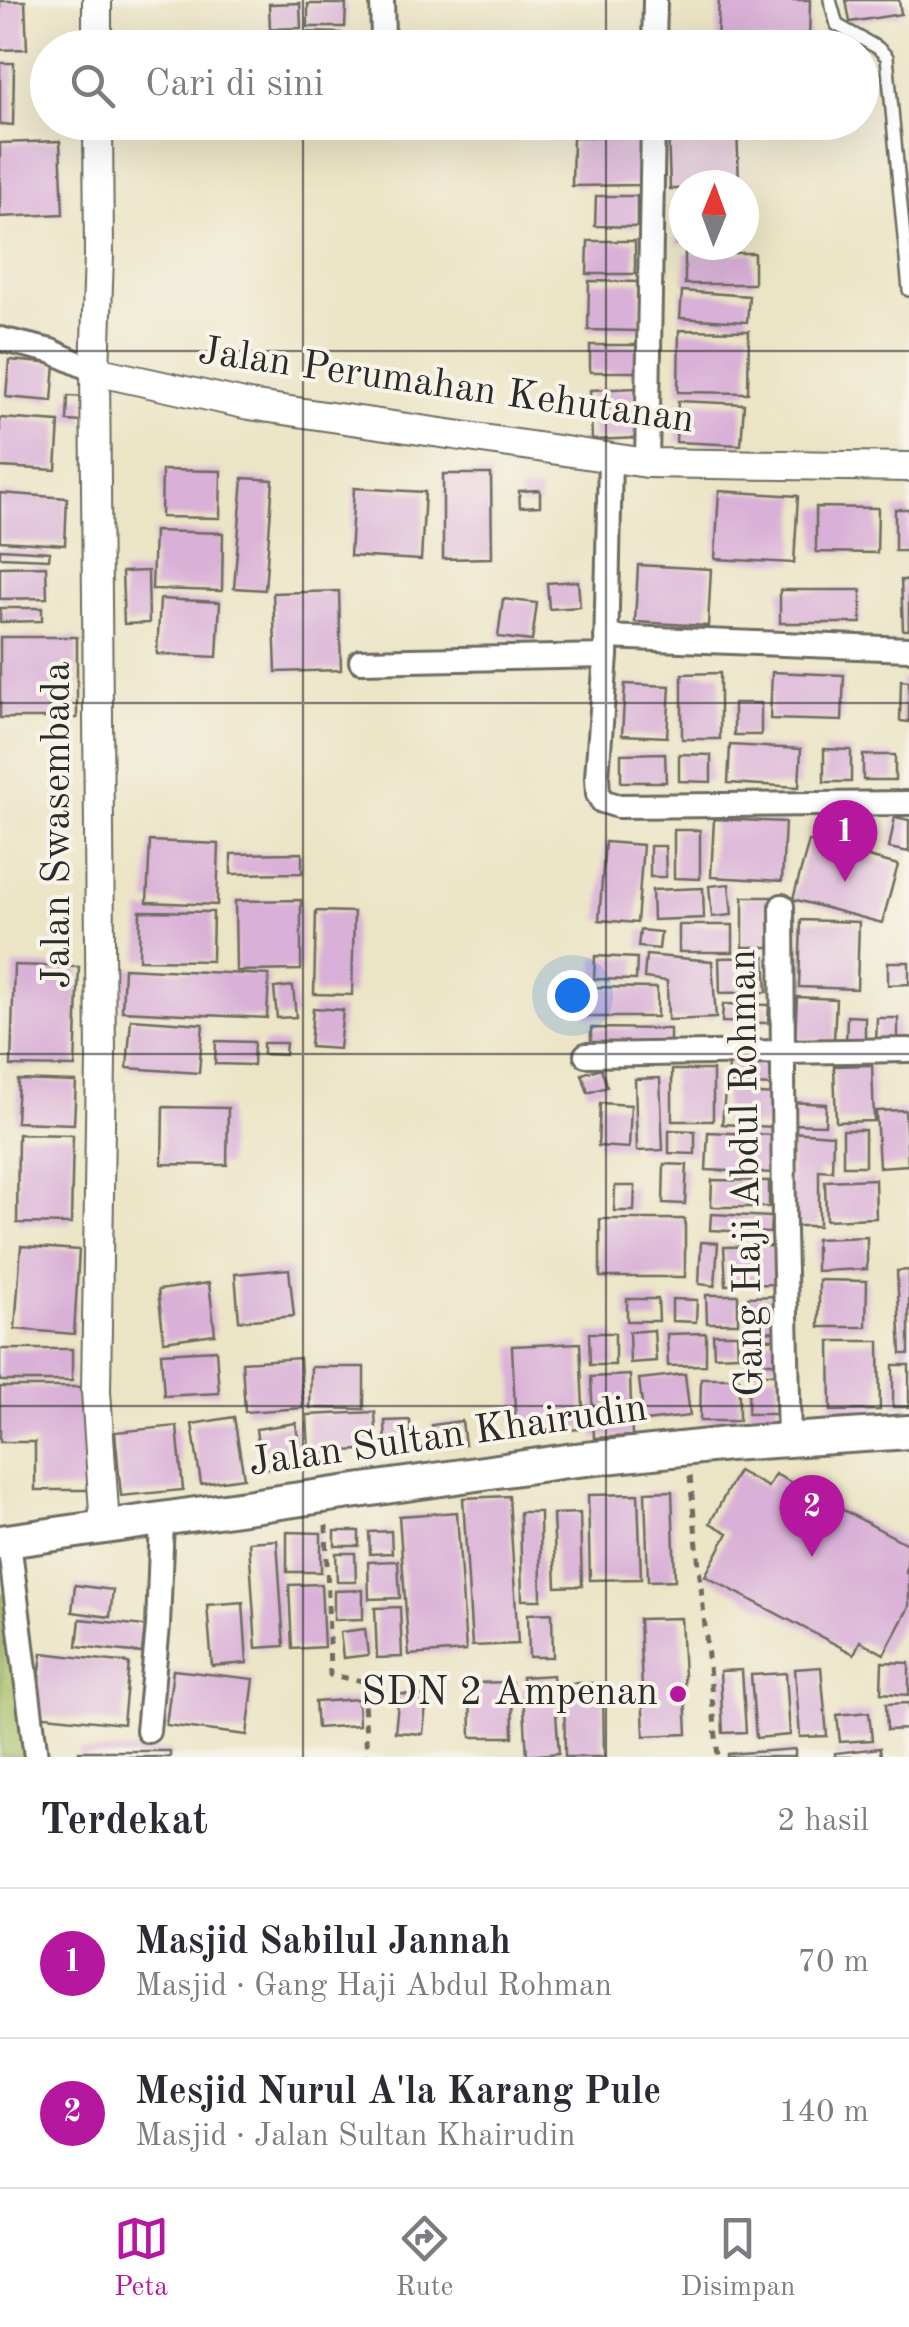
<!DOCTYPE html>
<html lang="id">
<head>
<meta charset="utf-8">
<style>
	:root { --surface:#fff; --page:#f2f2f3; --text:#2b2b33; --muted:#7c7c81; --line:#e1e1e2; --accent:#b5179e }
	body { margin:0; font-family:"Old Standard TT",serif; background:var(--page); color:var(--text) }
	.compass { position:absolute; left:669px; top:170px; width:90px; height:90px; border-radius:50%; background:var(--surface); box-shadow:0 10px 40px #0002; rotate:1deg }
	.you { position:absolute; left:572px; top:995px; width:35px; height:35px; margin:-25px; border:8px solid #fff; border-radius:50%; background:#1a73e8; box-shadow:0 0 0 15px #1a73e833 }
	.badge { display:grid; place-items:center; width:65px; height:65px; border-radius:50%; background:var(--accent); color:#fff; font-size:32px; font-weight:700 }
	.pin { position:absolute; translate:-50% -82px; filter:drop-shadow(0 2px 5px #0008) }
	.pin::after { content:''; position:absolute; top:52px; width:35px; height:30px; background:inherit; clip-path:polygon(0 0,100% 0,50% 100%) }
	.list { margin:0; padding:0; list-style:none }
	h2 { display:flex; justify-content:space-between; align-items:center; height:130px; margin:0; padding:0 40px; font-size:42px }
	h2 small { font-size:32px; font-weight:400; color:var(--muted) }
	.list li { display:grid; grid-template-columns:65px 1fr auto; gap:30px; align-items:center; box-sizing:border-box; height:150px; padding:0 40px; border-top:2px solid var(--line) }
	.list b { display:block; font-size:38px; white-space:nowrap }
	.list p { margin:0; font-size:32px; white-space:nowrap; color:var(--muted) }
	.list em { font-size:32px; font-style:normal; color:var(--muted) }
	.icon { flex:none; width:55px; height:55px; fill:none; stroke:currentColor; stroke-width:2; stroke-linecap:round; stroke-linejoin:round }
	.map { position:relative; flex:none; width:909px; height:1757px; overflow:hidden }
	.search { position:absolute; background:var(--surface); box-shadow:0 10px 40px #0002; left:30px; right:30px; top:30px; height:110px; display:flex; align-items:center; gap:25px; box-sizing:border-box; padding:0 35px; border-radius:55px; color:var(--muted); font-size:38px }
	.sheet { height:430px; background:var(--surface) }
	nav { display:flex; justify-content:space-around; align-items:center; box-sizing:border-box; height:140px; border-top:2px solid var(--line); background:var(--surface); font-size:28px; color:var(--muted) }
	nav a { display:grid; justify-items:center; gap:5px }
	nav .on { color:var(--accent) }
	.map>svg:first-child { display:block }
	.green { fill:#a3be65; stroke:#677448; stroke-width:2.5 }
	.building { fill:#d9b0d7 }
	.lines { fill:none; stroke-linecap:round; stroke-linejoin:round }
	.service-casing { stroke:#6e6c61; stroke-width:16 }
	.minor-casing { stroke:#6e6c61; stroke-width:28 }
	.tertiary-casing { stroke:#6e6c61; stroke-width:32 }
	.secondary-casing { stroke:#6e6c61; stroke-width:38 }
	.path { stroke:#6e6c61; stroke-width:5; stroke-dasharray:8 8; stroke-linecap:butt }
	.service { stroke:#fff; stroke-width:11 }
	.minor { stroke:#fff; stroke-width:22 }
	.tertiary { stroke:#fff; stroke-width:28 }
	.secondary { stroke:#fff; stroke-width:32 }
	.grid { fill:none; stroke:#2b2b2b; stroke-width:2.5; stroke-opacity:0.55 }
	.poi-dot { fill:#b5179e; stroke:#f7f3e8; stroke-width:4 }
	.labels { text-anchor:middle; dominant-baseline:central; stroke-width:8; stroke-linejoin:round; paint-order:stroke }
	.street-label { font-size:40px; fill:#2b2b2b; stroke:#f7f3e8 }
	.poi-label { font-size:40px; fill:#2b2b2b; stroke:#f7f3e8; text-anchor:end }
</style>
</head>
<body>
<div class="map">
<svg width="909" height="1757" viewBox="0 0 909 1757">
	<rect width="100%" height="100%" fill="#f7f3e8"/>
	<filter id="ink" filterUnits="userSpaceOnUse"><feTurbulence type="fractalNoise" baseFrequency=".01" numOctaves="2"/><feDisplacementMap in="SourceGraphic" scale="20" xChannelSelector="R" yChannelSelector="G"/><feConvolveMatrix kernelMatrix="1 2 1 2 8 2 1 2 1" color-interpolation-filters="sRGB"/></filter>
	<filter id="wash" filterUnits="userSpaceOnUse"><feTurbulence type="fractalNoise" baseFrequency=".0048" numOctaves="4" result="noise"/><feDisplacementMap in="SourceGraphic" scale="40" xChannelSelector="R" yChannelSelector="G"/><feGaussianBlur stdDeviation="2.25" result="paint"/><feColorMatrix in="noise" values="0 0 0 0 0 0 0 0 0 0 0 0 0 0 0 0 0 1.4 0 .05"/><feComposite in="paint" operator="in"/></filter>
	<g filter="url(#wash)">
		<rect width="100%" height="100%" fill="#ebe4c5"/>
		<path class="green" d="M0,1594H17L24,1757H0Z"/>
		<g id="blocks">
			<path class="building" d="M719,0H810L809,43L717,40Z
				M846,0H899L901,14L850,22Z
				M0,1H25L27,49L0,50Z
				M300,3L301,28L270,29L269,4Z
				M308,4H346L345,27H308Z
				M262,32L289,33L288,48H261Z
				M306,32L341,33V48H306Z
				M0,63H14L13,125L0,124Z
				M737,127L739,185H684V189H670L668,129Z
				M573,137H641V185L572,186Z
				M60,141L63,214L0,217V143Z
				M596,196H637V227L595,226Z
				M677,206H684V244H676Z
				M588,241H635V274H587Z
				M685,253H754V284H685Z
				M589,281L641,282L640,331L588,330Z
				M682,291L749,296L747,322L680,318Z
				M679,330L749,331L748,393L678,392Z
				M590,345H637V372H590Z
				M9,360L55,364L52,401L6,397Z
				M637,388L639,438L592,440L590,390Z
				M68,396L85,397L83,422L67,421Z
				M678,401L744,404L741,445L676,442Z
				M0,418L59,422L56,470L0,467Z
				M162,470L221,471L220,518L161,517Z
				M443,474H491L492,558L443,559Z
				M243,478L273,480L265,590L234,588Z
				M354,488L425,492L421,560L350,556Z
				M540,490V506L520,507L519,491Z
				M719,491L798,496L794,563L715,559Z
				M0,493L67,498L65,545L0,541Z
				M816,507L878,508L877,553L816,552Z
				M895,509H909V551H895Z
				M154,531L223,533L222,591L152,589Z
				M0,549L50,552L49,559L0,557Z
				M638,565L711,569L708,626L635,622Z
				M46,566L47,598L0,599V567Z
				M148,571L149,623L124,624L122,572Z
				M901,580H909V630H903Z
				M578,581L580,607L549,609L547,583Z
				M780,590H861V623H780Z
				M339,591L341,670L276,672L273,593Z
				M160,599L220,602L217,657L157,654Z
				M503,599L537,603L532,641L498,637Z
				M0,608H42V621L0,622Z
				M0,637H77V718H0Z
				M772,672L844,675L842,721L770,719Z
				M720,673V739H682V674Z
				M901,680L909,681V722L900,721Z
				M625,684L670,686L667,737L622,735Z
				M734,703H761V735H734Z
				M730,745L801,749L799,787L728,783Z
				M824,749L851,750V782H824Z
				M665,753L666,782H621V754Z
				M679,754L711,755V782L679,781Z
				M863,755H895V780H863Z
				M895,817L909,820V852L889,848Z
				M714,819L785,822L782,881L711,877Z
				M674,830H700V879L674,878Z
				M150,841L219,844L217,905L147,902Z
				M809,841L898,865L882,923L793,899Z
				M605,842L643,845L637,923L599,920Z
				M650,846H665L666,877H650Z
				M302,853V873L231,874V854Z
				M729,884L732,915L712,917L709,886Z
				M703,888L704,918L653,920L652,890Z
				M743,897H774V947H743Z
				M301,900V970L236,971L235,901Z
				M140,911L213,912L212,961L139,960Z
				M316,911L354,912L352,995L314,994Z
				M801,920L859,922L857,989L799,987Z
				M679,925H733V952H679Z
				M640,930L661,932L659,949L638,947Z
				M646,955L712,961L716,1018L668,1020L667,981L644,978Z
				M595,956L637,958L636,980L594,979Z
				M765,957L767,992L720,993L719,958Z
				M888,962H909V984L888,985Z
				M14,965L79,967L75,1067L11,1066Z
				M124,968L269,975L267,1018L122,1011Z
				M293,986L296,1017L277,1018L274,988Z
				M588,987L657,988V1017H587Z
				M797,997L836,999L834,1041L795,1039Z
				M723,1004L769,1005L768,1023L722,1022Z
				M313,1008L343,1010L339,1049L310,1047Z
				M847,1016L865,1017V1045H846Z
				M877,1018H898V1043H876Z
				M131,1019L203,1024L199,1073L127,1068Z
				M591,1028L670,1029V1047H591Z
				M216,1041L254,1042L253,1065L215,1064Z
				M263,1043H286L285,1055L263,1054Z
				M729,1063L774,1064L773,1086L728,1084Z
				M872,1065L874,1121L836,1122L834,1066Z
				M601,1068L607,1087L588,1093L582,1074Z
				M672,1070H713V1121H672Z
				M660,1078L663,1150L637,1151L635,1079Z
				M18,1080L76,1082L74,1124L16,1122Z
				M725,1092L776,1095L774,1127L722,1124Z
				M790,1102L826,1104L825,1125L789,1124Z
				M600,1103L631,1105L629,1148L598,1146Z
				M163,1107L228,1108L227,1165L162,1164Z
				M905,1110L908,1165L879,1167L876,1111Z
				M669,1130L695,1131V1154L669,1153Z
				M843,1130H865V1166H843Z
				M708,1132L776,1135L774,1173L706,1170Z
				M790,1132L833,1135L832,1171L819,1170V1226H790Z
				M18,1134L73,1135L71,1224L17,1223Z
				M664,1164L687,1165L685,1204L663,1203Z
				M875,1179L876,1218L826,1220L825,1181Z
				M712,1180L769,1181V1207H711Z
				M615,1186H635L634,1211H614Z
				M711,1214L771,1217L770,1233L710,1230Z
				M600,1219H685V1277H600Z
				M867,1237V1269L816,1271V1239Z
				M701,1242L718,1243L715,1286L699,1284Z
				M21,1246L79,1250L74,1334L15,1329Z
				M776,1246L777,1284L726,1285L724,1247Z
				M289,1269L294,1316L239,1321L235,1274Z
				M909,1270V1354H901L897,1271Z
				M819,1280L867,1281L866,1327H819Z
				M209,1283L215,1334L164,1341L158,1290Z
				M706,1295H738V1323H707Z
				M777,1296L778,1331L748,1332V1297Z
				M627,1299H658L659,1321H627Z
				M672,1299L697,1300L696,1322L672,1321Z
				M654,1330L656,1361L630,1363L629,1332Z
				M589,1333H615V1365H590Z
				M706,1333V1365L668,1366L667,1334Z
				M713,1334H737L738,1355L714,1356Z
				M746,1338L778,1339L777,1363H746Z
				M830,1341H879L880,1410L831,1411Z
				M580,1343L584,1429L516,1432L512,1346Z
				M0,1349H72V1381H0Z
				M216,1350L219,1393L164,1396L161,1353Z
				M300,1358L303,1408L245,1412L242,1362Z
				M893,1365H909V1407H893Z
				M311,1367H364V1409L310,1408Z
				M685,1374L690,1416L644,1421L639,1379Z
				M749,1374H778V1414H748Z
				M630,1375L632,1436L594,1438L591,1377Z
				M701,1378H739V1421H700Z
				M0,1387H89V1490H35V1442H0Z
				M375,1412L377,1449L309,1453L307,1415Z
				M234,1417L244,1478L201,1484L192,1424Z
				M410,1420L411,1448L386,1449L385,1421Z
				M462,1421L465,1445L435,1449L432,1425Z
				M296,1423L301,1463L261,1469L256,1429Z
				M177,1426L183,1490L121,1496L115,1432Z
				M738,1471L768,1487L775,1474L909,1545L906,1573L909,1575V1607L884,1654L860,1641L854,1654L705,1576L728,1533L710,1523Z
				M672,1491L675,1580L648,1581L645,1492Z
				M638,1494L641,1579L590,1580L588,1495Z
				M509,1496L518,1644L472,1646L463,1498Z
				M457,1512L466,1651L409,1655L399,1516Z
				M520,1512H540L541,1600H522Z
				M580,1513L582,1586L556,1587L553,1514Z
				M335,1531H359V1546H335Z
				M391,1531L392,1553L370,1554L369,1532Z
				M287,1532L321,1533V1572H287Z
				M277,1540L284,1646L256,1648L249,1542Z
				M336,1553H355L356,1582H337Z
				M398,1561L400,1598L369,1599L368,1562Z
				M321,1584L324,1647L292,1649L289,1585Z
				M75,1585L113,1590L110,1617L72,1612Z
				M363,1590V1619L334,1620V1591Z
				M243,1602L247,1663L212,1666L207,1605Z
				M400,1607L402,1657L377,1658L375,1608Z
				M552,1613L553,1657H529L528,1614Z
				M681,1618L687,1734L644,1736L639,1619Z
				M80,1619L145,1626L142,1653L77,1646Z
				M365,1629L368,1655L343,1658L340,1632Z
				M42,1653L129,1663L123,1724L35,1715Z
				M882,1662L909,1663V1695L881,1693Z
				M821,1667L827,1736L800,1737L795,1669Z
				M173,1670L254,1679L247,1735L166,1725Z
				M742,1670L746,1732L723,1733L720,1671Z
				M786,1673L790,1735L756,1738L751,1675Z
				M553,1675L559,1753L527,1756L522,1677Z
				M512,1682L513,1737H471L470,1683Z
				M564,1683H603L604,1757H565Z
				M399,1694L427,1696L423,1734L395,1732Z
				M358,1699L359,1725L317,1728L315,1702Z
				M909,1703V1729L887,1730L886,1704Z
				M869,1712L872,1740L840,1742L837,1715Z
				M880,1748L881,1757H835V1753Z
				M795,1749V1757H728V1754Z
				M79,1751H170V1757H79Z"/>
		</g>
	</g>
	<g filter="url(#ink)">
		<use href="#blocks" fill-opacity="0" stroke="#6e6c61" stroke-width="2.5"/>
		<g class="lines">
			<defs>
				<path id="service" d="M830,0L837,25L878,48L887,57L909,290"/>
				<path id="minor" d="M382,0L383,38
					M654,48L655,0
					M0,339L51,351L95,371
					M610,457L606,656L597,777L598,794L602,801L618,806L909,803
					M647,463L653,122
					M606,637L909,649
					M361,661L606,656
					M782,906L784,1231L789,1439
					M586,1055L909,1050
					M9,1542L36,1757
					M148,1731L158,1626L162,1519"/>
				<path id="tertiary" d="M97,0V48
					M98,122L99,255L95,371L101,1059L96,1391L105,1527
					M95,371L249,405L647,463L909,467"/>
				<path id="secondary" d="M0,1542L567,1461L728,1444L909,1432"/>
			</defs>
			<use href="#service" class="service-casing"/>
			<use href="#minor" class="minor-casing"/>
			<use href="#tertiary" class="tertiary-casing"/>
			<use href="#secondary" class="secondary-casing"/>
			<path class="path" d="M690,1476L718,1757
				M326,1525L330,1675L363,1681L367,1757"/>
			<use href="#service" class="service"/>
			<use href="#minor" class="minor"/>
			<use href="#tertiary" class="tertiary"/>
			<use href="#secondary" class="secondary"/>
		</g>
	</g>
	<path class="grid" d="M303,0V48M606,0V48M303,122V1757M606,122V1757M0,351H909M0,703H909M0,1054H909M0,1406H909"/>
	<circle class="poi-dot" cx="678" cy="1694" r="10"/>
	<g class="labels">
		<g class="street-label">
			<text transform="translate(446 387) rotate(8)">Jalan Perumahan Kehutanan</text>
			<text transform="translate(59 825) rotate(-90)">Jalan Swasembada</text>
			<text transform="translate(748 1173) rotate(-91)">Gang Haji Abdul Rohman</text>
			<text transform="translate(448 1437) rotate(-8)">Jalan Sultan Khairudin</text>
		</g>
		<g class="poi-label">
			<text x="658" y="1694">SDN 2 Ampenan</text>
		</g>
	</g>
</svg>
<svg class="compass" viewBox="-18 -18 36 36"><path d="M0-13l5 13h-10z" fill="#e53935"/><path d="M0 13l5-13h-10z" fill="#7c7c81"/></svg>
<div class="you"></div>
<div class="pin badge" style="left:845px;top:882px">1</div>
<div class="pin badge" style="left:812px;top:1557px">2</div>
<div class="search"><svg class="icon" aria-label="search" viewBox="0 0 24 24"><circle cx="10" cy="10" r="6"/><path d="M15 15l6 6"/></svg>Cari di sini</div>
</div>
<section class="sheet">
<h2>Terdekat<small>2 hasil</small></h2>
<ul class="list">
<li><span class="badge">1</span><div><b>Masjid Sabilul Jannah</b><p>Masjid · Gang Haji Abdul Rohman</p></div><em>70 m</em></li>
<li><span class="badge">2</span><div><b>Mesjid Nurul A'la Karang Pule</b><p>Masjid · Jalan Sultan Khairudin</p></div><em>140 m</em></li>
</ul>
</section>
<nav>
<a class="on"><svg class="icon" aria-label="map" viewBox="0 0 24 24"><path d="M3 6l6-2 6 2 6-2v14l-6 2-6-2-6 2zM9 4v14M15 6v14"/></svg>Peta</a>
<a><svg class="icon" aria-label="directions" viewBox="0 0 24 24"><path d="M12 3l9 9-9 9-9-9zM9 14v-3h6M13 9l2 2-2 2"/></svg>Rute</a>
<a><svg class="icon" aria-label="saved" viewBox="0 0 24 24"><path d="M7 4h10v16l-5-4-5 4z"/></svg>Disimpan</a>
</nav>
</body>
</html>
